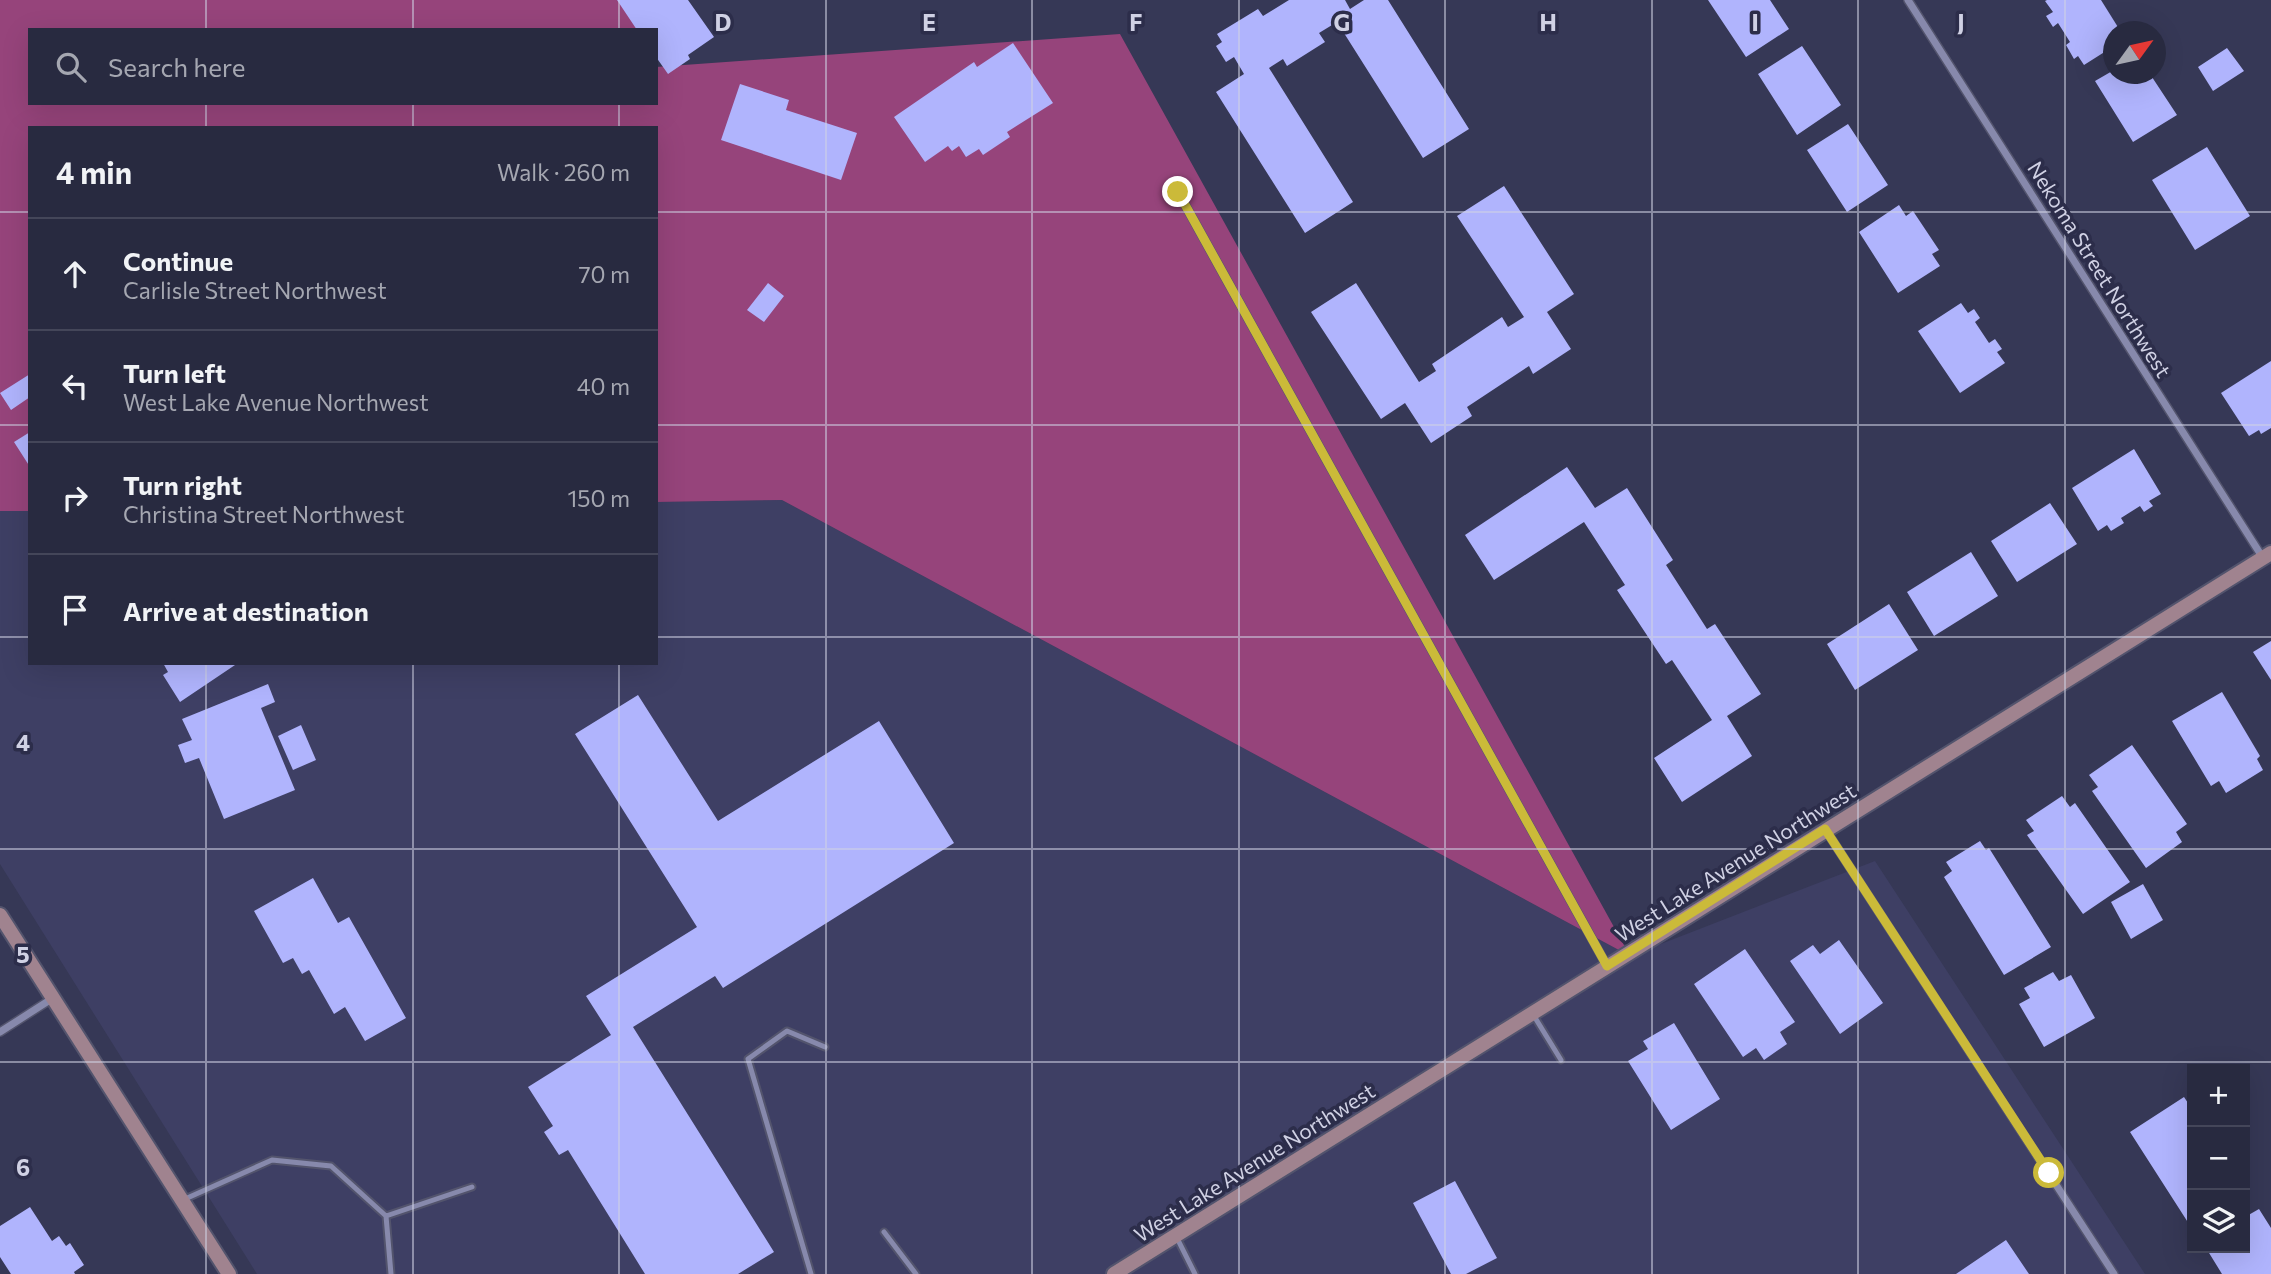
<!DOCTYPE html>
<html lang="en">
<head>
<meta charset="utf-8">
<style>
	:root { --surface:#282a40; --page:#303247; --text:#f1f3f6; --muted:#a5a7b1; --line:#444659 }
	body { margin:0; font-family:Commissioner,sans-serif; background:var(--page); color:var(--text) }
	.controls { position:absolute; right:21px; bottom:21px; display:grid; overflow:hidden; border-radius:0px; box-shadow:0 7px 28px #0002 }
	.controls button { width:63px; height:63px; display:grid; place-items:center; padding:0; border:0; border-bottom:2px solid var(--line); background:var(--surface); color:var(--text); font:35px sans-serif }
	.compass { position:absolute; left:2103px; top:21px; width:63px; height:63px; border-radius:50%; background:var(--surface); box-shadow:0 7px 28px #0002; rotate:57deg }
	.stop { position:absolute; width:21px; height:21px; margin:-16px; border:5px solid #cbba39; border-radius:50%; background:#fff }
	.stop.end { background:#cbba39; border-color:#fff; box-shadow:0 2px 7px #0008 }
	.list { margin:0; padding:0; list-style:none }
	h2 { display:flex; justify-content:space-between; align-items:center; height:91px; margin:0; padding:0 28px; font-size:30px }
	h2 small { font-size:23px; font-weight:400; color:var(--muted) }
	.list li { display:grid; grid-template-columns:46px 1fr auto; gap:21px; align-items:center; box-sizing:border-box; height:112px; padding:0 28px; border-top:2px solid var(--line) }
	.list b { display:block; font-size:26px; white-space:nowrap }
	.list p { margin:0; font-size:23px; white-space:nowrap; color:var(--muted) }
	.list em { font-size:23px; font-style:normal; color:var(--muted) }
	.icon { flex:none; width:38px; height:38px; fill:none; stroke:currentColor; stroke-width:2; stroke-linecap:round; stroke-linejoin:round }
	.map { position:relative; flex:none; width:2271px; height:1274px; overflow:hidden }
	.search { position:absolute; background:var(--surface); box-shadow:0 7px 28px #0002; left:28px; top:28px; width:630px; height:77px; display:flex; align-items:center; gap:18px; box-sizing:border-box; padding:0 24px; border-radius:0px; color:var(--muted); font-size:26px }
	.panel { position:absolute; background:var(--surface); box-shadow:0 7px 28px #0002; left:28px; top:126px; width:630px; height:539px; border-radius:0px }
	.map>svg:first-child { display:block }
	.built { fill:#3e3f64 }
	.forest { fill:#96447b }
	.building { fill:#b0b4fd }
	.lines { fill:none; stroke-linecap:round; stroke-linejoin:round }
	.lane-casing { stroke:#53546d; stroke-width:9 }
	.street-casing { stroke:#53546d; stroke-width:10 }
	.secondary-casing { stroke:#53546d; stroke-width:18 }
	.lane { stroke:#8789ac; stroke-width:5 }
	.street { stroke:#8789ac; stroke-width:7 }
	.secondary { stroke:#a0838f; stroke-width:14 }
	.route { stroke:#cbba39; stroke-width:9 }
	.grid { fill:none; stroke:#d0d1e4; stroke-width:2; stroke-opacity:0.55 }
	.labels { text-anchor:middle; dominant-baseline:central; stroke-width:7; stroke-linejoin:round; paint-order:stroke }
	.street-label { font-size:21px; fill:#d0d1e4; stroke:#2c2d4a }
	.grid-label { font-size:23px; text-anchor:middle; font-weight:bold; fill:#d0d1e4; stroke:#2c2d4a; stroke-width:7; stroke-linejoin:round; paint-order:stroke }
</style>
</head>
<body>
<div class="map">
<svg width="2271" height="1274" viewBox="0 0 2271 1274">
	<rect width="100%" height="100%" fill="#363856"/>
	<path class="built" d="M782,500L1630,956L1875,861L2145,1274H257L0,864V511H30V663H656V502Z"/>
	<path class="forest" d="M0,0H635L642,30H30V103H656V67L1120,34L1630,956L782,500L656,502V128H30V511H0Z"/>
	<path class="building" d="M617,0H688L714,37L688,55L690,59L668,74L656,57V30H637Z
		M1289,0H1345L1350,9L1364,0H1388L1469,129L1423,158L1337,22L1319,33L1325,42L1287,66L1283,59L1269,68L1353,202L1305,233L1216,92L1244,74L1234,57L1226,62L1216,46L1222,42L1217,34L1258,9L1263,16Z
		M1708,0H1770L1789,29L1746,57Z
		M2047,0H2101L2121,32H2114V46L2084,65L2078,56L2074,59L2066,45L2070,42L2058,23L2053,27L2046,16L2053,12L2045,1Z
		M1013,43L1053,103L1007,132L1010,137L983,155L979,149L966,157L959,146L952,151L948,146L925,162L894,117L974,62L977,67Z
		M1802,46L1841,105L1797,135L1758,74Z
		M2227,48L2244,71L2213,91L2198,67Z
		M2114,70V74H2150L2177,115L2133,142L2095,81Z
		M740,84L789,100L786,110L857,133L841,180L721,140Z
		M1848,124L1888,185L1847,212L1807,150Z
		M2207,147L2250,216L2195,250L2152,180Z
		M1504,186L1574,294L1547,312L1571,349L1533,374L1529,366L1467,407L1472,416L1431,443L1405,403L1381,419L1311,312L1356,283L1419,382L1436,371L1432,364L1502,317L1508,327L1524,317L1457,216Z
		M1899,205L1906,216L1913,211L1939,250L1932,254L1940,266L1898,293L1859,232Z
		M768,283L784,296L764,322L747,310Z
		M1961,303L1968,313L1974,309L1980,318L1975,322L1989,343L1995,339L2002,349L1997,352L2005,363L1960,393L1918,331Z
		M2271,361V428L2261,434L2259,430L2249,436L2221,393Z
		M30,374V397L11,410L0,393Z
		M30,432V467L14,442Z
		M2134,449L2161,494L2149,501L2153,506L2144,512L2140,506L2121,518L2124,523L2111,531L2107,525L2098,531L2072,488Z
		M1567,467L1595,508L1627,488L1673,560L1666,565L1707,629L1715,624L1761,694L1727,716L1752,756L1682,802L1654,758L1712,720L1672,660L1666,664L1617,590L1625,585L1584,522L1494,580L1465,535Z
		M2050,503L2077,544L2017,582L1991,541Z
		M1971,552L1998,596L1934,636L1907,592Z
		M1889,604L1918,650L1855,690L1827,644Z
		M2271,641V680L2253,652Z
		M163,663H238L180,702L163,675L168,672Z
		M268,684L275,702L261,708L295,790L224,819L199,758L185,763L178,745L192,740L182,719Z
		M2222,692L2260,756L2257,759L2263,770L2226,793L2219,781L2211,786L2172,721Z
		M638,695L718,821L879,721L954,843L723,988L715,976L633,1027L774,1252L738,1274H645L568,1150L559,1155L544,1132L553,1126L528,1087L611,1035L586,996L697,927L575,734Z
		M301,725L316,760L293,770L278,736Z
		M2132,745L2187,824L2176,832L2182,842L2146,868L2092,791L2098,787L2089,775Z
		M2062,796L2070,807L2075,803L2130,882L2083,914L2027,835L2034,831L2026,820Z
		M1980,841L1986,850L1989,848L2051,947L2004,975L1944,877L1952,871L1946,862Z
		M313,878L338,923L349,917L406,1018L365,1041L345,1007L334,1014L309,970L302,974L293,958L283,963L254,911Z
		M2143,884L2163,920L2131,939L2111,902Z
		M1839,940L1883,1003L1840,1034L1790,961L1813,945L1820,954Z
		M1745,949L1795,1022L1780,1032L1787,1044L1764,1060L1756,1048L1743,1057L1694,984Z
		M2053,972L2059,981L2071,975L2095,1018L2044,1047L2019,1004L2030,998L2024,988Z
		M1674,1023L1720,1099L1671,1130L1628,1061L1648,1049L1643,1041Z
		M2184,1097L2192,1109V1222L2189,1224L2130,1132Z
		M1455,1181L1497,1258L1466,1274H1451L1413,1203Z
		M30,1207L52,1241L59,1236L66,1246L70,1243L84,1265L74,1272L75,1274H11L0,1257V1226Z
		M2259,1209L2271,1228V1274H2222L2206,1248H2245V1217Z
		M2006,1240L2029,1274H1956Z"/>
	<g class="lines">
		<defs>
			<path id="lane" d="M1534,1016L1561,1060
				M185,1199L272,1160L331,1166L386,1216L391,1274
				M386,1216L472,1187
				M884,1232L916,1274
				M1176,1236L1195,1274
				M811,1274L748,1059L787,1031L825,1047"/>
			<path id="street" d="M1908,0L2263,558
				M1178,192L1607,966
				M1825,829L2114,1274
				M0,1032L53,998"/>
			<path id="secondary" d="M0,915L229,1274
				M1114,1274L2271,553"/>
		</defs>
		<use href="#lane" class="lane-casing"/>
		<use href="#street" class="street-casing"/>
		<use href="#secondary" class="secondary-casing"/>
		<use href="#lane" class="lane"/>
		<use href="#street" class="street"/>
		<use href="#secondary" class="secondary"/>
	</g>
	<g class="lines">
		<path class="route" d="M1178,192L1607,966L1825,829L2049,1173"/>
	</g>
	<path class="grid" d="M206,0V30M413,0V30M619,0V30M826,0V1274M1032,0V1274M1239,0V1274M1445,0V1274M1652,0V1274M1858,0V1274M2065,0V1274M206,103V128M413,103V128M619,103V128M0,212H30M656,212H2271M0,425H30M656,425H2271M0,637H30M656,637H2271M206,663V1274M413,663V1274M619,663V1274M0,849H2271M0,1062H2271"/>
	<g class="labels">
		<g class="street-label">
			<text transform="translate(2100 269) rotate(58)">Nekoma Street Northwest</text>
			<text transform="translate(1735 862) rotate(-32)">West Lake Avenue Northwest</text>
			<text transform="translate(1254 1162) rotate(-32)">West Lake Avenue Northwest</text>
		</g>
	</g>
	<g class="grid-label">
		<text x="723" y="31">D</text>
		<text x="929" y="31">E</text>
		<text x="1136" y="31">F</text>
		<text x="1342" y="31">G</text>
		<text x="1548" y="31">H</text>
		<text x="1755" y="31">I</text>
		<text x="1961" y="31">J</text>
		<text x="23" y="751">4</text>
		<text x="23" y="963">5</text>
		<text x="23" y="1176">6</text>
	</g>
</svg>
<div class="controls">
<button>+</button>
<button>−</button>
<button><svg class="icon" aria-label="layers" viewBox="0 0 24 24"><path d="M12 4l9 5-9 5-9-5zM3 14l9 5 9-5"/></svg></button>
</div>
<svg class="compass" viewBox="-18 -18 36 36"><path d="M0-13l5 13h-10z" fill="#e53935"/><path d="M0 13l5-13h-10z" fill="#a5a7b1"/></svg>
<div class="stop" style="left:2049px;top:1173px"></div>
<div class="stop end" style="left:1178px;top:192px"></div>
<div class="search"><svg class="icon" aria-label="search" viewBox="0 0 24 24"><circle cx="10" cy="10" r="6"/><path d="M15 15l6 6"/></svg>Search here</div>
<section class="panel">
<h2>4 min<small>Walk · 260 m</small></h2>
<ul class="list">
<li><svg class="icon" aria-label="ahead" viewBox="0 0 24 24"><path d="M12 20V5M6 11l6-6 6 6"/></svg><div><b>Continue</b><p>Carlisle Street Northwest</p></div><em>70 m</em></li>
<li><svg class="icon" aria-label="left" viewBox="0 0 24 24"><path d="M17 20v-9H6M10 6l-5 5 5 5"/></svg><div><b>Turn left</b><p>West Lake Avenue Northwest</p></div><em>40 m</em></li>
<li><svg class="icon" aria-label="right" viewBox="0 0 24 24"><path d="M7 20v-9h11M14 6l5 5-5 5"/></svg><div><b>Turn right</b><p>Christina Street Northwest</p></div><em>150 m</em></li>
<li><svg class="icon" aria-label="arrive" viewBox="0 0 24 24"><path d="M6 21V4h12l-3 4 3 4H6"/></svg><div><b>Arrive at destination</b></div></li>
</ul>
</section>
</div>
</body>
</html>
